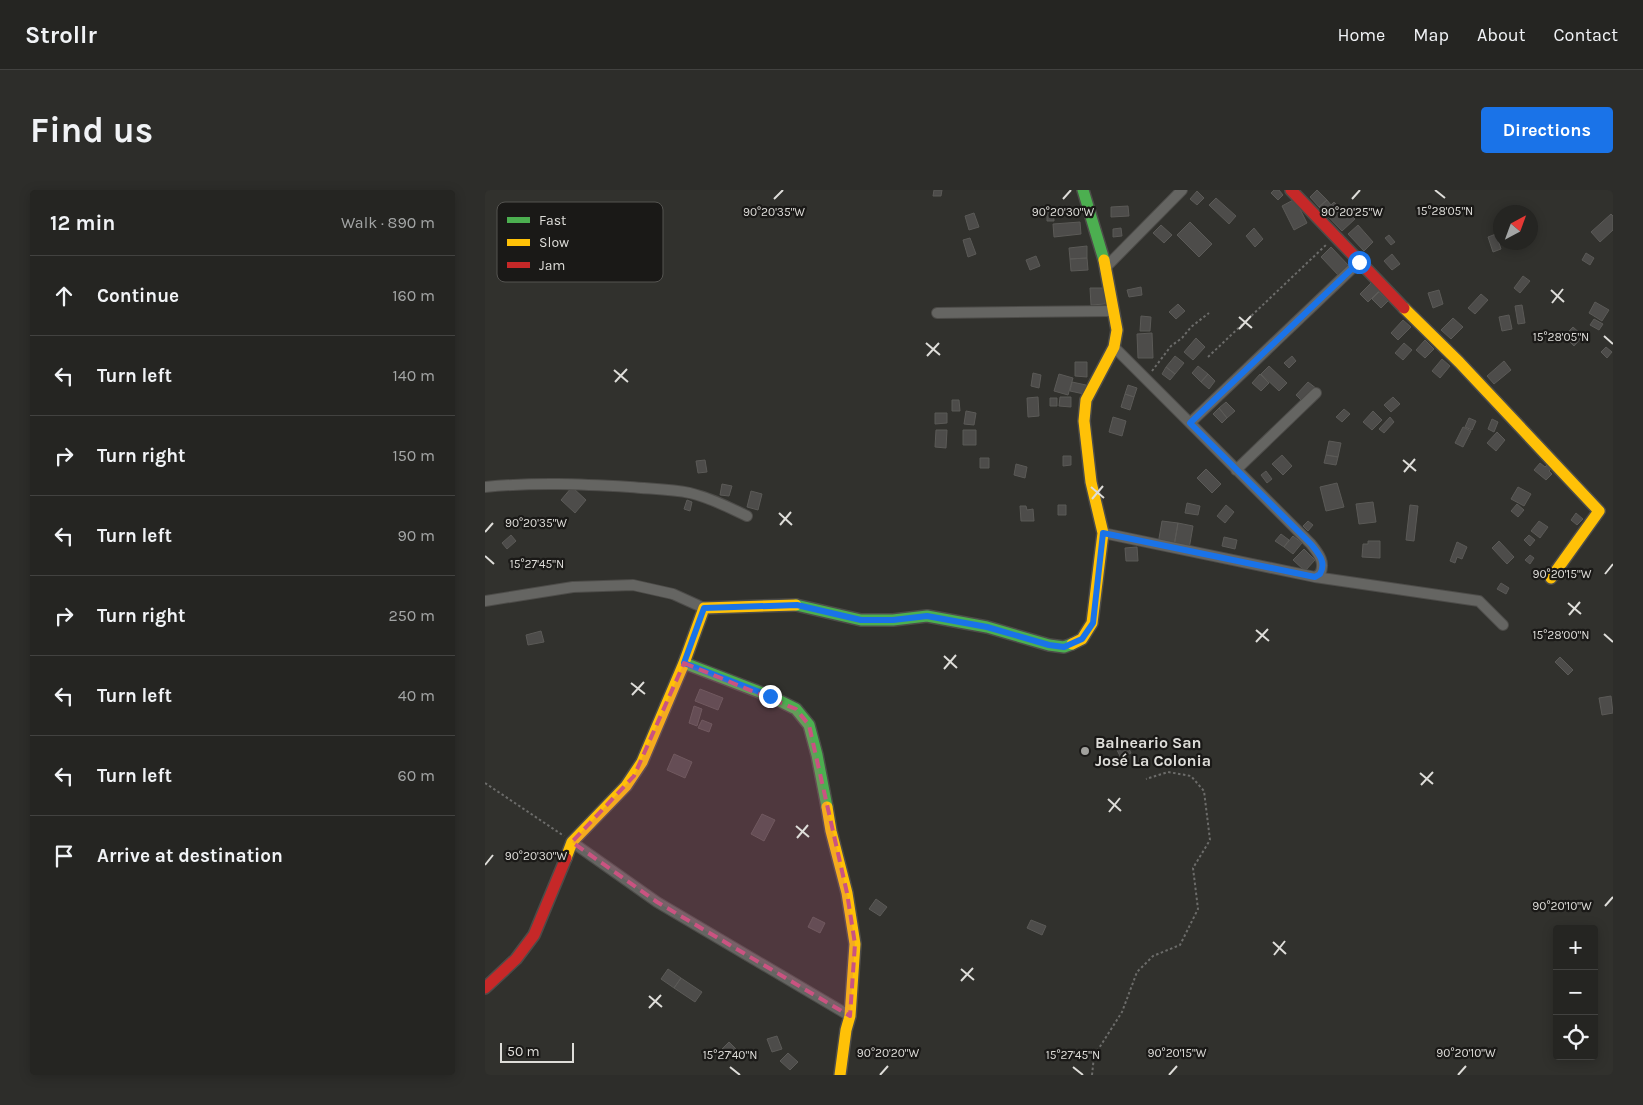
<!DOCTYPE html>
<html lang="en">
<head>
<meta charset="utf-8">
<style>
	:root { --surface:#252522; --page:#2d2d2a; --text:#f1f3f6; --muted:#a3a5a5; --line:#424240; --accent:#1a73e8 }
	body { margin:0; font-family:Karla,sans-serif; background:var(--page); color:var(--text) }
	.controls { position:absolute; right:15px; bottom:15px; display:grid; overflow:hidden; border-radius:5px; box-shadow:0 2px 12px #0003 }
	.controls button { width:45px; height:45px; display:grid; place-items:center; padding:0; border:0; border-bottom:1px solid var(--line); background:var(--surface); color:var(--text); font:25px sans-serif }
	.compass { position:absolute; left:1008px; top:15px; width:45px; height:45px; border-radius:50%; background:var(--surface); box-shadow:0 2px 12px #0003; rotate:41deg }
	.scale { position:absolute; left:15px; bottom:12px; width:74px; box-sizing:border-box; padding-left:5px; border:2px solid #deddd9; border-top:0; font-size:14px; line-height:18px; white-space:nowrap; color:#deddd9; -webkit-text-stroke:4px #1a1917; paint-order:stroke }
	.stop { position:absolute; width:15px; height:15px; margin:-11px; border:4px solid #1a73e8; border-radius:50%; background:#fff }
	.stop.end { background:#1a73e8; border-color:#fff; box-shadow:0 1px 5px #0008 }
	.list { margin:0; padding:0; list-style:none }
	h2 { display:flex; justify-content:space-between; align-items:center; height:65px; margin:0; padding:0 20px; font-size:21px }
	h2 small { font-size:16px; font-weight:400; color:var(--muted) }
	.list li { display:grid; grid-template-columns:32px 1fr auto; gap:15px; align-items:center; box-sizing:border-box; height:80px; padding:0 20px; border-top:1px solid var(--line) }
	.list b { display:block; font-size:19px; white-space:nowrap }
	.list em { font-size:16px; font-style:normal; color:var(--muted) }
	.icon { flex:none; width:28px; height:28px; fill:none; stroke:currentColor; stroke-width:2; stroke-linecap:round; stroke-linejoin:round }
	.map { position:relative; flex:none; width:1128px; height:885px; overflow:hidden; border-radius:5px }
	header { display:flex; align-items:center; gap:30px; box-sizing:border-box; height:70px; padding:0 25px; background:var(--surface); border-bottom:1px solid var(--line) }
	header strong { font-size:24px }
	nav { display:flex; gap:28px; margin-inline-start:auto; font-size:18px }
	.intro { display:flex; align-items:center; justify-content:space-between; box-sizing:border-box; height:120px; padding:0 30px }
	h1 { margin:0; font-size:35px }
	.button { padding:12px 22px; border-radius:5px; background:var(--accent); color:#fff; font-size:18px; font-weight:700 }
	main { display:flex; gap:30px; padding:0 30px }
	aside { flex:1; background:var(--surface); border-radius:5px; box-shadow:0 2px 12px #0003 }
	.map>svg:first-child { display:block }
	.building { fill:#4d4c4a; stroke:#5b5a57 }
	.lines { fill:none; stroke-linecap:round; stroke-linejoin:round }
	.street-casing { stroke:#4d4c49; stroke-width:12 }
	.fast-casing { stroke:#4d4c49; stroke-width:14 }
	.slow-casing { stroke:#4d4c49; stroke-width:14 }
	.jam-casing { stroke:#4d4c49; stroke-width:14 }
	.path { stroke:#6c6c6a; stroke-width:2; stroke-dasharray:2.5 2.5; stroke-linecap:butt }
	.street { stroke:#656562; stroke-width:10 }
	.fast { stroke:#4caf50; stroke-width:11 }
	.slow { stroke:#ffc107; stroke-width:11 }
	.jam { stroke:#c62828; stroke-width:11 }
	.route { stroke:#1a73e8; stroke-width:6 }
	.marked { fill:#ca5381; fill-opacity:0.2; stroke:#ca5381; stroke-width:4; stroke-dasharray:10 6; stroke-linejoin:round }
	.ticks { fill:none; stroke:#deddd9; stroke-width:2 }
	.poi-dot { fill:#a1a19d; stroke:#1a1917; stroke-width:2 }
	.labels { text-anchor:middle; dominant-baseline:central; stroke-width:4.5; stroke-linejoin:round; paint-order:stroke }
	.poi-label { font-size:16px; font-weight:bold; fill:#deddd9; stroke:#1a1917; text-anchor:start }
	.key { fill:#1a1917; stroke:#555451; stroke-width:1 }
	.key-label { font-size:14px; fill:#deddd9 }
	.ticks-label { font-size:12px; text-anchor:middle; fill:#deddd9; stroke:#1a1917; stroke-width:4.5; stroke-linejoin:round; paint-order:stroke }
</style>
</head>
<body>
<header>
<strong>Strollr</strong>
<nav><a>Home</a><a>Map</a><a>About</a><a>Contact</a></nav>
</header>
<div class="intro"><h1>Find us</h1><a class="button">Directions</a></div>
<main>
<aside>
<h2>12 min<small>Walk · 890 m</small></h2>
<ul class="list">
<li><svg class="icon" aria-label="ahead" viewBox="0 0 24 24"><path d="M12 20V5M6 11l6-6 6 6"/></svg><div><b>Continue</b></div><em>160 m</em></li>
<li><svg class="icon" aria-label="left" viewBox="0 0 24 24"><path d="M17 20v-9H6M10 6l-5 5 5 5"/></svg><div><b>Turn left</b></div><em>140 m</em></li>
<li><svg class="icon" aria-label="right" viewBox="0 0 24 24"><path d="M7 20v-9h11M14 6l5 5-5 5"/></svg><div><b>Turn right</b></div><em>150 m</em></li>
<li><svg class="icon" aria-label="left" viewBox="0 0 24 24"><path d="M17 20v-9H6M10 6l-5 5 5 5"/></svg><div><b>Turn left</b></div><em>90 m</em></li>
<li><svg class="icon" aria-label="right" viewBox="0 0 24 24"><path d="M7 20v-9h11M14 6l5 5-5 5"/></svg><div><b>Turn right</b></div><em>250 m</em></li>
<li><svg class="icon" aria-label="left" viewBox="0 0 24 24"><path d="M17 20v-9H6M10 6l-5 5 5 5"/></svg><div><b>Turn left</b></div><em>40 m</em></li>
<li><svg class="icon" aria-label="left" viewBox="0 0 24 24"><path d="M17 20v-9H6M10 6l-5 5 5 5"/></svg><div><b>Turn left</b></div><em>60 m</em></li>
<li><svg class="icon" aria-label="arrive" viewBox="0 0 24 24"><path d="M6 21V4h12l-3 4 3 4H6"/></svg><div><b>Arrive at destination</b></div></li>
</ul>
</aside>
<div class="map">
<svg width="1128" height="885" viewBox="0 0 1128 885">
	<rect width="100%" height="100%" fill="#31312d"/>
	<path class="building" d="M449,0H457L456,6H448Z
		M789,0H794L798,5L793,10L786,3Z
		M832,0L842,10L834,17L825,7Z
		M712,1L719,8L712,15L705,9Z
		M731,8L751,26L744,34L724,15Z
		M810,9L822,33L809,40L797,16Z
		M842,10L846,15L849,12L860,24L863,22L870,29L857,41L834,17Z
		M643,16L644,26L626,27V17Z
		M562,18H568L569,31H562Z
		M489,23L494,37L484,40L480,26Z
		M1126,24L1128,26V40L1115,52L1106,42Z
		M595,32L596,44L569,47L568,34Z
		M705,32L727,54L714,67L692,45Z
		M676,35L687,45L679,53L668,43Z
		M873,35L888,52L879,61L863,44Z
		M636,38L637,46L628,47V39Z
		M769,38L778,49L770,57L761,46Z
		M1011,44L1016,59L1008,62L1003,47Z
		M904,45L910,52L906,55L900,48Z
		M485,48L491,64L483,67L478,50Z
		M602,56V68L585,69L584,58Z
		M846,57L865,77L855,87L836,67Z
		M1101,63L1109,68L1105,75L1097,70Z
		M907,64L915,74L907,80L899,71Z
		M551,66L555,76L545,80L541,70Z
		M602,68L603,80L586,81L585,69Z
		M1038,86L1045,91L1035,103L1029,98Z
		M887,92L895,100L883,112L875,104Z
		M656,97L657,105L644,107L642,100Z
		M605,98H619L620,114L606,115Z
		M954,100L958,114L948,118L943,103Z
		M894,102L903,111L896,118L887,109Z
		M996,104L1003,110L990,124L983,118Z
		M1110,112L1124,120L1117,131L1104,123Z
		M693,114L700,121L691,129L684,122Z
		M1037,115L1040,133L1033,134L1030,116Z
		M1024,125L1027,139L1017,141L1014,127Z
		M656,126L666,127L665,141H655Z
		M968,128L978,137L966,149L956,140Z
		M1109,129L1118,134L1114,140L1105,135Z
		M918,130L926,137L913,150L906,143Z
		M1088,137L1098,146L1089,156L1079,146Z
		M667,143L668,168H653L652,144Z
		M711,148L720,157L708,170L699,162Z
		M940,150L949,159L940,168L931,160Z
		M919,153L927,160L918,170L910,163Z
		M1121,157L1127,162L1122,168L1116,162Z
		M690,166L699,173L690,184L681,177Z
		M807,166L811,171L804,178L799,173Z
		M957,169L965,176L955,188L947,181Z
		M1019,171L1026,180L1009,194L1002,186Z
		M590,172H602V187L590,186Z
		M713,176L723,184L716,192L707,183Z
		M784,176L802,193L794,201L776,184Z
		M681,177L690,184L685,190L677,184Z
		M548,183L556,185L554,198L546,196Z
		M574,184L588,188L583,205L569,201Z
		M723,184L730,191L724,199L716,192Z
		M775,184L784,193L776,201L767,193Z
		M587,192L601,195L599,204L585,201Z
		M823,192L832,199L818,212L811,205Z
		M643,195L652,198L649,207L640,204Z
		M640,204L649,207L645,220L636,217Z
		M553,207L554,226L543,227L542,208Z
		M575,207H586V217L574,216Z
		M908,207L915,214L906,222L899,215Z
		M565,208H572V216H565Z
		M467,210H474L475,221H467Z
		M741,212L750,221L742,228L734,218Z
		M734,218L742,228L737,233L728,224Z
		M859,219L865,224L857,232L851,227Z
		M481,221L491,223L489,235L479,234Z
		M888,221L897,230L887,240L878,232Z
		M450,223H462V233L450,234Z
		M628,227L641,231L637,246L624,242Z
		M905,227L909,232L899,243L894,239Z
		M984,228L991,231L987,240L980,237Z
		M1007,229L1013,232L1009,242L1003,239Z
		M978,237L986,241L978,257L970,253Z
		M451,240H462L461,258L450,257Z
		M478,240H491V255H478Z
		M1012,242L1020,250L1011,261L1002,253Z
		M844,251L856,253L853,267L841,265Z
		M797,265L807,276L798,285L787,274Z
		M841,265L853,267L851,275L839,273Z
		M578,266H586V275L578,276Z
		M495,268H504V278H495Z
		M220,270L222,282L213,283L211,271Z
		M1055,273L1060,277L1062,275L1066,279L1064,281L1067,284L1061,290L1049,280Z
		M531,274L542,277L540,288L529,285Z
		M721,279L736,294L727,303L712,288Z
		M781,281L787,289L782,293L776,285Z
		M852,293L859,317L841,321L835,297Z
		M237,294L247,296L244,306L235,305Z
		M87,297L101,310L90,323L76,310Z
		M1033,297L1046,304L1039,316L1026,309Z
		M266,301L277,304L273,320L262,317Z
		M202,310L207,312L205,321L199,319Z
		M888,312L891,332L874,334L871,314Z
		M702,313L715,316L713,325L700,323Z
		M1032,314L1039,320L1033,327L1026,321Z
		M573,315H581V325H573Z
		M741,315L749,322L740,333L732,326Z
		M925,315L933,316L929,351L921,350Z
		M535,316H541L542,320L548,319L549,331H536Z
		M1091,323L1098,329L1092,335L1086,330Z
		M677,331L693,333L689,356L673,354Z
		M823,331L828,335L823,341L818,336Z
		M1054,331L1063,337L1055,348L1046,341Z
		M693,333L708,336L704,359L689,356Z
		M796,344L804,350L799,357L790,351Z
		M26,345L31,351L22,359L17,353Z
		M1044,345L1050,350L1045,356L1039,350Z
		M808,346L817,353L808,364L799,357Z
		M739,347L752,350L750,359L737,356Z
		M883,351H895V368L877,367L878,354H883Z
		M1014,351L1029,367L1022,374L1007,358Z
		M972,352L982,357L977,369L972,367L970,373L965,371Z
		M652,357L653,371H641L640,358Z
		M819,359L830,370L820,381L808,370Z
		M1045,365L1049,368L1045,374L1040,370Z
		M1016,393L1024,398L1021,404L1012,399Z
		M56,441L59,452L43,455L41,445Z
		M1075,467L1088,480L1083,485L1070,472Z
		M215,499L238,508L233,520L210,511Z
		M1126,506L1128,523L1117,525L1114,508Z
		M209,516L217,519L212,536L204,533Z
		M217,530L227,534L224,542L213,538Z
		M641,553L646,563L636,568L631,558Z
		M189,564L207,572L200,588L182,580Z
		M277,624L290,630L279,651L266,644Z
		M391,709L402,717L395,726L384,719Z
		M328,727L340,733L335,743L323,737Z
		M546,730L561,736L557,745L542,738Z
		M183,779L196,788L189,798L176,789Z
		M196,788L217,802L210,812L189,798Z
		M292,846L297,859L287,862L282,849Z
		M244,852L252,860L245,867L237,859Z
		M303,863L313,872L305,880L295,871Z"/>
	<g class="lines">
		<defs>
			<path id="street" d="M621,77L697,0
				M452,123L629,121
				M629,157L826,354C833,363 841,372 835,384L830,387
				M705,233L873,73
				M751,280L831,203
				M0,297C51,292 94,294 145,297C165,299 186,299 205,303C226,308 243,317 262,326
				M618,343L830,387L994,411L1018,435
				M0,411L88,397L148,395L188,404L219,418
				M87,652L172,712L365,826"/>
			<path id="fast" d="M598,0L619,70
				M311,415L376,430H408L442,426L502,437L564,455L579,457L587,454
				M199,473L285,506L311,519L324,535L332,565L342,617"/>
			<path id="slow" d="M919,118L974,172L1114,321L1066,388
				M587,454L597,449L607,433L618,343L606,292L599,231L601,210L629,157L632,140L619,70
				M342,617L346,641L362,703L370,754L365,826L361,840L355,885
				M81,668L87,652L141,596L157,572L199,473L219,418L311,415"/>
			<path id="jam" d="M806,0L919,118
				M0,798L31,769L49,745L81,668"/>
		</defs>
		<use href="#street" class="street-casing"/>
		<use href="#fast" class="fast-casing"/>
		<use href="#slow" class="slow-casing"/>
		<use href="#jam" class="jam-casing"/>
		<path class="path" d="M723,167L842,54
			M667,181L686,156L697,148L706,137L724,123
			M0,593L79,646
			M607,885L609,866L637,822L652,782L668,766L695,755L713,719L708,678L725,650L719,601L706,586L683,582L661,589"/>
		<use href="#street" class="street"/>
		<use href="#fast" class="fast"/>
		<use href="#slow" class="slow"/>
		<use href="#jam" class="jam"/>
	</g>
	<g class="lines">
		<path class="route" d="M285,506L199,473L219,418L312,415L376,430H408L442,426L502,437L564,455L579,457L597,449L608,433L618,343L830,387L835,384C842,372 833,363 826,354L705,233L874,72"/>
	</g>
	<path class="marked" d="M199,473L311,519L324,535L362,703L370,754L365,826L172,712L87,652L149,586Z"/>
	<path class="ticks" d="M950,0L960,8M289,9L298,0M578,9L586,0M867,9L875,0M1066,100L1079,112M1067,113L1078,99M754,127L767,138M754,139L766,126M1119,146L1128,154M441,153L455,165M442,166L454,153M129,180L143,192M130,192L142,179M918,270L931,281M919,282L930,269M606,297L619,308M607,309L618,296M294,323L307,335M295,335L306,322M0,342L8,333M0,366L9,374M1120,384L1128,374M1083,413L1096,424M1084,425L1095,412M771,440L784,451M1119,444L1128,452M771,452L783,439M459,466L472,478M459,479L471,465M146,493L160,504M147,505L159,492M935,583L948,594M936,595L948,582M623,609L636,621M624,622L635,608M311,636L324,647M312,648L323,635M0,675L8,665M1120,716L1128,707M788,752L801,764M789,765L800,751M476,779L489,790M476,791L488,778M164,806L177,817M164,818L176,805M245,877L255,885M588,877L598,885M395,885L403,876M684,885L692,876M973,885L981,876"/>
	<circle class="poi-dot" cx="600" cy="561" r="5"/>
	<g class="labels">
		<g class="poi-label">
			<text x="610" y="552">Balneario San<tspan x="610" dy="18">José La Colonia</tspan></text>
		</g>
	</g>
	<rect x="12" y="12" width="166" height="80" rx="8" class="key"/>
	<rect x="22" y="27" width="23" height="6" fill="#4caf50"/>
	<rect x="22" y="49" width="23" height="7" fill="#ffc107"/>
	<rect x="22" y="72" width="23" height="6" fill="#c62828"/>
	<g class="key-label">
		<text x="54" y="35">Fast</text>
		<text x="54" y="57">Slow</text>
		<text x="54" y="80">Jam</text>
	</g>
	<g class="ticks-label">
		<text x="960" y="25">15°28'05"N</text>
		<text x="289" y="26">90°20'35"W</text>
		<text x="578" y="26">90°20'30"W</text>
		<text x="867" y="26">90°20'25"W</text>
		<text x="1076" y="151">15°28'05"N</text>
		<text x="51" y="337">90°20'35"W</text>
		<text x="52" y="378">15°27'45"N</text>
		<text x="1077" y="388">90°20'15"W</text>
		<text x="1076" y="449">15°28'00"N</text>
		<text x="51" y="670">90°20'30"W</text>
		<text x="1077" y="720">90°20'10"W</text>
		<text x="403" y="867">90°20'20"W</text>
		<text x="692" y="867">90°20'15"W</text>
		<text x="981" y="867">90°20'10"W</text>
		<text x="245" y="869">15°27'40"N</text>
		<text x="588" y="869">15°27'45"N</text>
	</g>
</svg>
<div class="controls">
<button>+</button>
<button>−</button>
<button><svg class="icon" aria-label="locate" viewBox="0 0 24 24"><circle cx="12" cy="12" r="6"/><path d="M12 2v4M12 18v4M2 12h4M18 12h4"/></svg></button>
</div>
<svg class="compass" viewBox="-18 -18 36 36"><path d="M0-13l5 13h-10z" fill="#e53935"/><path d="M0 13l5-13h-10z" fill="#a3a5a5"/></svg>
<div class="scale">50 m</div>
<div class="stop" style="left:874px;top:72px"></div>
<div class="stop end" style="left:285px;top:506px"></div>
</div>
</main>
</body>
</html>
